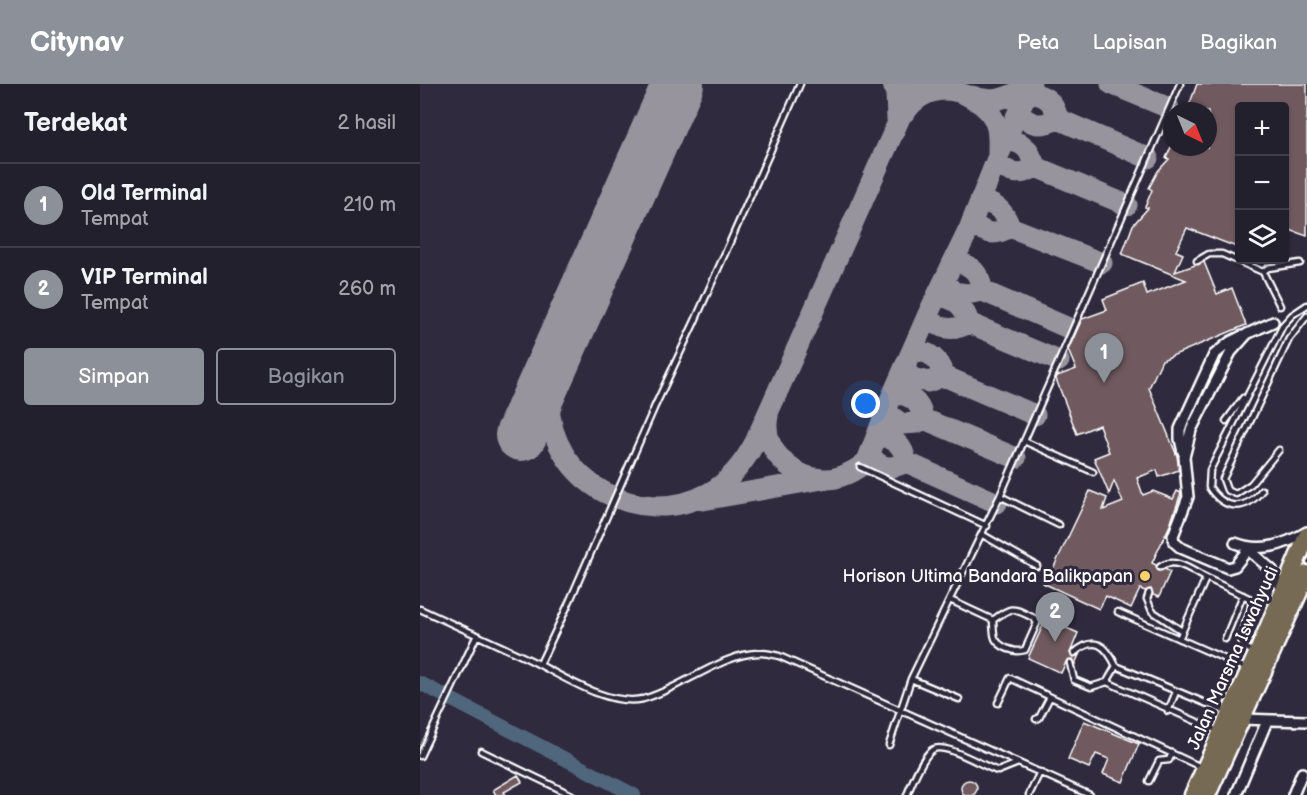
<!DOCTYPE html>
<html lang="id">
<head>
<meta charset="utf-8">
<style>
	:root { --surface:#23202e; --page:#2b2836; --text:#f1f3f6; --muted:#a3a3aa; --line:#403e4a; --accent:#8c9099 }
	body { margin:0; font-family:"Balsamiq Sans",sans-serif; background:var(--page); color:var(--text) }
	.controls { position:absolute; right:18px; top:18px; display:grid; overflow:hidden; border-radius:6px; box-shadow:0 2px 4px #0004 }
	.controls button { width:54px; height:54px; display:grid; place-items:center; padding:0; border:0; border-bottom:2px solid var(--line); background:var(--surface); color:var(--text); font:30px sans-serif }
	.compass { position:absolute; left:743px; top:18px; width:54px; height:54px; border-radius:50%; background:var(--surface); box-shadow:0 2px 4px #0004; rotate:137deg }
	.you { position:absolute; left:446px; top:320px; width:21px; height:21px; margin:-15px; border:4px solid #fff; border-radius:50%; background:#1a73e8; box-shadow:0 0 0 9px #1a73e833 }
	.badge { display:grid; place-items:center; width:39px; height:39px; border-radius:50%; background:var(--accent); color:#fff; font-size:20px; font-weight:700 }
	.pin { position:absolute; translate:-50% -50px; filter:drop-shadow(0 2px 3px #0008) }
	.pin::after { content:''; position:absolute; top:32px; width:21px; height:18px; background:inherit; clip-path:polygon(0 0,100% 0,50% 100%) }
	.list { margin:0; padding:0; list-style:none }
	h2 { display:flex; justify-content:space-between; align-items:center; height:78px; margin:0; padding:0 24px; font-size:26px }
	h2 small { font-size:20px; font-weight:400; color:var(--muted) }
	.list li { display:grid; grid-template-columns:39px 1fr auto; gap:18px; align-items:center; box-sizing:border-box; height:84px; padding:0 24px; border-top:2px solid var(--line) }
	.list b { display:block; font-size:22px; white-space:nowrap }
	.list p { margin:0; font-size:20px; white-space:nowrap; color:var(--muted) }
	.list em { font-size:20px; font-style:normal; color:var(--muted) }
	.actions { display:flex; gap:12px; padding:18px 24px }
	.actions a { flex:1; padding:14px 0; border:2px solid var(--accent); border-radius:6px; text-align:center; font-size:21px; color:var(--accent) }
	.actions .main { background:var(--accent); color:#fff }
	.icon { flex:none; width:33px; height:33px; fill:none; stroke:currentColor; stroke-width:2; stroke-linecap:round; stroke-linejoin:round }
	.map { position:relative; flex:none; width:887px; height:711px; overflow:hidden }
	header { display:flex; align-items:center; gap:36px; box-sizing:border-box; height:84px; padding:0 30px; background:var(--accent); color:#fff }
	header strong { font-size:28px }
	nav { display:flex; gap:33px; margin-inline-start:auto; font-size:21px }
	main { display:flex }
	aside { flex:1; background:var(--surface) }
	.map>svg:first-child { display:block }
	.lines { fill:none; stroke-linecap:round; stroke-linejoin:round }
	.river { stroke:#4f667b; stroke-width:14 }
	.taxiway { stroke:#97949e; stroke-width:21 }
	.runway { stroke:#97949e; stroke-width:52 }
	.building { fill:#705a5f; stroke:#fff; stroke-width:1.5 }
	.lane-casing { stroke:#fff; stroke-width:9 }
	.street-casing { stroke:#fff; stroke-width:14 }
	.highway-casing { stroke:#fff; stroke-width:21 }
	.lane { stroke:#2f2a3d; stroke-width:4.5 }
	.street { stroke:#2f2a3d; stroke-width:9 }
	.highway { stroke:#766a55; stroke-width:16 }
	.poi-dot { fill:#ffd166; stroke:#2f2a3d; stroke-width:2 }
	.labels { text-anchor:middle; dominant-baseline:central; stroke-width:6; stroke-linejoin:round; paint-order:stroke }
	.poi-label { font-size:18px; fill:#fff; stroke:#2f2a3d; text-anchor:end }
	.street-label { font-size:18px; fill:#fff; stroke:#2f2a3d }
</style>
</head>
<body>
<header>
<strong>Citynav</strong>
<nav><a>Peta</a><a>Lapisan</a><a>Bagikan</a></nav>
</header>
<main>
<aside>
<h2>Terdekat<small>2 hasil</small></h2>
<ul class="list">
<li><span class="badge">1</span><div><b>Old Terminal</b><p>Tempat</p></div><em>210 m</em></li>
<li><span class="badge">2</span><div><b>VIP Terminal</b><p>Tempat</p></div><em>260 m</em></li>
</ul>
<div class="actions"><a class="main">Simpan</a><a>Bagikan</a></div>
</aside>
<div class="map">
<svg width="887" height="711" viewBox="0 0 887 711">
	<rect width="100%" height="100%" fill="#2f2a3d"/>
	<filter id="ink" filterUnits="userSpaceOnUse"><feTurbulence type="fractalNoise" baseFrequency=".0167" numOctaves="2"/><feDisplacementMap in="SourceGraphic" scale="12" xChannelSelector="R" yChannelSelector="G"/><feConvolveMatrix kernelMatrix="1 2 1 2 8 2 1 2 1" color-interpolation-filters="sRGB"/></filter>
	<g filter="url(#ink)">
		<g class="lines">
			<path class="river" d="M0,599L214,711"/>
			<path class="taxiway" d="M473,0L476,10L477,35
				M691,0L749,24
				M607,9C625,10 634,17 638,35
				M552,12C573,21 592,13 610,0
				M485,28C503,3 530,0 555,16C565,22 573,30 576,41C579,50 578,60 578,69
				M598,29C612,42 621,43 638,35
				M638,35L728,74
				M586,55L601,60L608,66L616,83L707,121
				M576,77C589,91 600,92 616,83
				M560,117C576,119 585,128 590,143L682,179
				M552,138C564,150 575,153 590,143
				M533,178C552,179 559,189 563,207
				M526,199L533,208L547,210L563,207L653,246
				M517,212C535,214 544,221 549,239L639,277
				M507,232C519,246 533,248 549,239
				M143,256C136,276 128,297 129,318C130,398 220,447 289,409C310,397 324,379 335,358L495,0
				M492,268C510,265 519,276 524,292
				M484,284L492,294L508,298L524,292L615,331
				M473,310C491,310 499,317 504,335L596,374
				M467,325L471,332L482,340L497,339L504,335
				M348,332C341,365 372,394 404,395C418,396 436,387 447,377L471,314L509,228L549,145L576,77L611,0
				M457,351C473,353 484,361 486,378
				M450,370C459,385 471,386 486,378
				M486,378L577,419
				M283,416L397,396"/>
			<path class="runway" d="M101,351L258,0"/>
		</g>
		<path class="building" d="M777,0H887V152L864,144V22H819V164L767,144L756,167L763,170L755,188L784,178L797,210L812,204L826,241L742,276L729,304L757,372L759,386L739,393L737,386L717,394L723,411L733,407L753,415L757,407L761,409L750,441L732,479L736,481L738,487L745,485L750,488L739,513L733,511L731,505L725,507L720,505L711,524L686,512L679,525L623,499L628,487L631,489L670,407L687,414L683,426L703,418L694,397L689,410L674,374L689,368L679,341L657,350L636,295L637,292L656,285L648,266L662,235L687,226L683,215L723,199L727,211L766,196L702,170L713,141L728,124L725,123L732,106L729,104L738,87L749,75L746,74L751,63H788V27H767Z
			M626,535L658,549L650,569L653,573L659,571L655,580L652,575L647,576L641,589L608,574Z
			M664,637L719,660L703,698L683,690L689,675L676,670L669,684L648,675Z
			M98,691L102,698L84,708L86,711H76L73,706Z
			M541 704a8 8 0 1 1 16 0a8 8 0 1 1-16 0Z"/>
		<g class="lines">
			<defs>
				<path id="lane" d="M777,177L789,170H802L843,188L860,222
					M843,188L848,184L880,179
					M806,337L823,314
					M604,357L673,388
					M859,366L831,400L816,410L807,406L803,395L869,255L887,232
					M440,383L567,442
					M842,406C825,428 804,426 789,403L790,386L863,241L872,231L887,221
					M580,412L639,441
					M563,451L617,482
					M740,483C755,472 772,487 786,494
					M729,509L727,515L732,527L762,547
					M530,516L573,536C574,551 572,557 586,564C594,567 597,568 605,566L617,539L614,534C592,524 593,521 573,536
					M0,525C35,541 69,557 104,573C137,588 185,623 223,615C259,606 306,567 341,569C347,569 354,571 359,572L670,711
					M698,528L828,585
					M759,555L786,494L831,515C834,532 817,545 822,561L833,568
					M805,555L823,511
					M654,569C675,551 686,561 696,582L807,628
					M650,579L654,596L671,603L687,598L798,647
					M120,580L148,521L235,322L275,237L380,0
					M491,595L539,615
					M687,598L696,582
					M578,619L590,594L783,684
					M748,627L756,608
					M616,635L619,634L630,613
					M469,661L491,595L580,412L760,0
					M61,667L152,711
					M0,672L57,551
					M729,697L739,677L749,676L752,669
					M487,711C492,699 502,673 512,666C524,657 564,683 578,687L598,679
					M609,711L620,688"/>
				<path id="street" d="M763,368L760,355V345L794,271L810,258L822,252
					M815,459C841,469 864,461 887,448
					M826,464L852,486L863,508
					M829,464L815,482L808,484L761,464L754,458L753,452L768,413L764,373L771,346L811,268L827,250L853,238
					M822,635L887,637
					M816,711L847,637
					M873,711L882,689"/>
				<path id="highway" d="M773,711L837,570L887,452
					M787,711L887,490"/>
			</defs>
			<use href="#lane" class="lane-casing"/>
			<use href="#street" class="street-casing"/>
			<use href="#highway" class="highway-casing"/>
			<use href="#lane" class="lane"/>
			<use href="#street" class="street"/>
			<use href="#highway" class="highway"/>
		</g>
	</g>
	<circle class="poi-dot" cx="725" cy="492" r="6"/>
	<g class="labels">
		<g class="poi-label">
			<text x="713" y="492">Horison Ultima Bandara Balikpapan</text>
		</g>
		<g class="street-label">
			<text transform="translate(813 574) rotate(-66)">Jalan Marsma Iswahyudi</text>
		</g>
	</g>
</svg>
<div class="controls">
<button>+</button>
<button>−</button>
<button><svg class="icon" aria-label="layers" viewBox="0 0 24 24"><path d="M12 4l9 5-9 5-9-5zM3 14l9 5 9-5"/></svg></button>
</div>
<svg class="compass" viewBox="-18 -18 36 36"><path d="M0-13l5 13h-10z" fill="#e53935"/><path d="M0 13l5-13h-10z" fill="#a3a3aa"/></svg>
<div class="you"></div>
<div class="pin badge" style="left:684px;top:299px">1</div>
<div class="pin badge" style="left:635px;top:558px">2</div>
</div>
</main>
</body>
</html>
